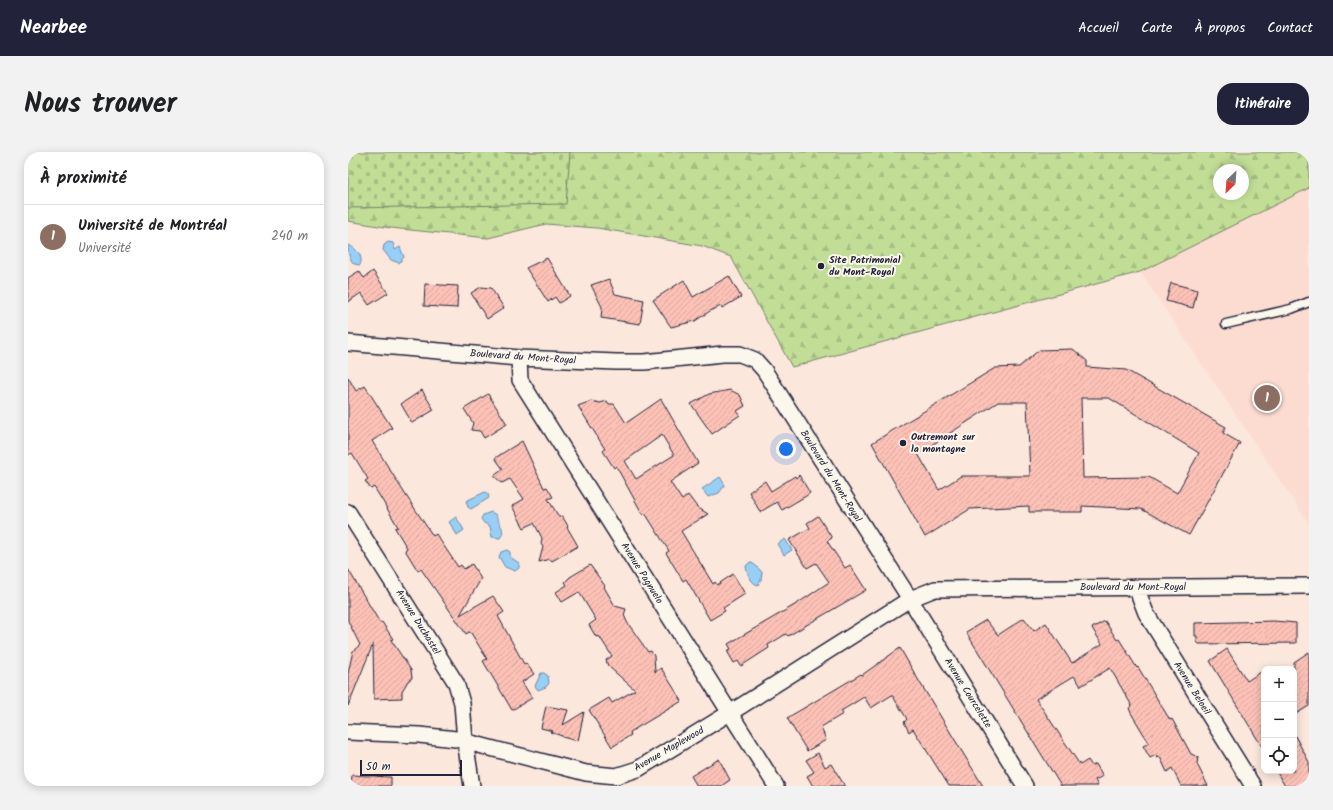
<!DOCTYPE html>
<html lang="fr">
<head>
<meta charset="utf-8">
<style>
	:root { --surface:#fff; --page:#f2f2f2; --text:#202124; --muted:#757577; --line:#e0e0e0; --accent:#22223b }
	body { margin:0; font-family:Kalam,sans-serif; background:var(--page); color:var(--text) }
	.controls { position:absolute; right:12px; bottom:12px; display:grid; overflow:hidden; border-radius:8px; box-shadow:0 2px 10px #0003 }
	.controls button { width:36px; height:36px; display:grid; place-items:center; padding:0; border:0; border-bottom:1px solid var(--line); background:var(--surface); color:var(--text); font:20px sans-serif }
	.compass { position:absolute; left:865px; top:12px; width:36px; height:36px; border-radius:50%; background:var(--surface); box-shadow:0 2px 10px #0003; rotate:205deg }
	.scale { position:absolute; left:12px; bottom:10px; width:102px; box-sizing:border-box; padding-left:4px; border:2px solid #22223b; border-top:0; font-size:11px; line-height:14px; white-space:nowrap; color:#22223b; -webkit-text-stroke:3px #fbf7ec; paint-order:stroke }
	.you { position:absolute; left:438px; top:297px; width:14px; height:14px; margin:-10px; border:3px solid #fff; border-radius:50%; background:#1a73e8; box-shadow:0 0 0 6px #1a73e833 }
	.badge { display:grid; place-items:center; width:26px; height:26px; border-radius:50%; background:var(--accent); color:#fff; font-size:13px; font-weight:700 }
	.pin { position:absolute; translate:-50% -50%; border:2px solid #fff; box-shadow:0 1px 4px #0006 }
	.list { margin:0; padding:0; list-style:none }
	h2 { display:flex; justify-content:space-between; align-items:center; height:52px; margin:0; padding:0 16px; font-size:17px }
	h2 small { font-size:13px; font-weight:400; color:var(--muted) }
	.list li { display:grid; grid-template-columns:26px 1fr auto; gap:12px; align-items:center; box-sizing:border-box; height:64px; padding:0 16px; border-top:1px solid var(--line) }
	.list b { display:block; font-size:15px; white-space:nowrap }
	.list p { margin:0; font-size:13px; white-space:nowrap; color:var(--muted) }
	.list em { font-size:13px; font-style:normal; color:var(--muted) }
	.icon { flex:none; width:22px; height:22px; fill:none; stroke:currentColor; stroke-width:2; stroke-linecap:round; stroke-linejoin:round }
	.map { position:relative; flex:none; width:961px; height:634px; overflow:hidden; border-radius:16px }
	header { display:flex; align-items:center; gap:24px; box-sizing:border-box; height:56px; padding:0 20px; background:var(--accent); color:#fff }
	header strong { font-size:19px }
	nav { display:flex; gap:22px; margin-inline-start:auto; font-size:14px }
	.intro { display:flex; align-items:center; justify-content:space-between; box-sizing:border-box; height:96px; padding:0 24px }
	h1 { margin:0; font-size:28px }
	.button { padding:10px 18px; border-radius:16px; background:var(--accent); color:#fff; font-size:14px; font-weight:700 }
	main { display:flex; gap:24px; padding:0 24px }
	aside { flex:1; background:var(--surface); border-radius:16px; box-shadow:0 2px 10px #0003 }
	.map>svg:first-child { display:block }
	.built { fill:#fcdcd1 }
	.forest { fill:url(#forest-firs); stroke:#728068; fill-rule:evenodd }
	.cemetery { fill:url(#cemetery-stones); stroke:#728068 }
	.water { fill:#97cff6; stroke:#688aab }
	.building { fill:url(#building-hatch); stroke:#22223b; fill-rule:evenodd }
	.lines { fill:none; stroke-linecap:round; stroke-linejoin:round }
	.service-casing { stroke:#22223b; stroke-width:11 }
	.minor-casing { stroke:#22223b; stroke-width:18 }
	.service { stroke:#fbf7ec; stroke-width:8 }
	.minor { stroke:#fbf7ec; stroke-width:15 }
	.poi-dot { fill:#22223b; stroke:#fbf7ec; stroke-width:1.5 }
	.labels { text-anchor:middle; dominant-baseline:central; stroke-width:4; stroke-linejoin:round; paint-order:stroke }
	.poi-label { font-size:10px; font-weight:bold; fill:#22223b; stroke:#fbf7ec; text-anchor:start }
	.street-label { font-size:10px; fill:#22223b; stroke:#fbf7ec }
</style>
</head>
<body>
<header>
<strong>Nearbee</strong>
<nav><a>Accueil</a><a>Carte</a><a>À propos</a><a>Contact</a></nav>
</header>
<div class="intro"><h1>Nous trouver</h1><a class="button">Itinéraire</a></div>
<main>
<aside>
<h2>À proximité<small></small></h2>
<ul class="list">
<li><span class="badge" style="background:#8d6e63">1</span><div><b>Université de Montréal</b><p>Université</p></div><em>240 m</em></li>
</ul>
</aside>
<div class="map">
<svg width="961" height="634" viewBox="0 0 961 634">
	<defs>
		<pattern id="forest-firs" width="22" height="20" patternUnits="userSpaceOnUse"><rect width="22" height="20" fill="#c2de96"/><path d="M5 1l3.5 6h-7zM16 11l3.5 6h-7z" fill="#a6be82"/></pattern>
		<pattern id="cemetery-stones" width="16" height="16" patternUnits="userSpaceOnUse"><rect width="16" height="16" fill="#c2de96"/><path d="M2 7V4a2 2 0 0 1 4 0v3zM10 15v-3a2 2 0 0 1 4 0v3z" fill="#a6be82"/></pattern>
		<pattern id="building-hatch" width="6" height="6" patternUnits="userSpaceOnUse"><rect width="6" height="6" fill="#fdc2b7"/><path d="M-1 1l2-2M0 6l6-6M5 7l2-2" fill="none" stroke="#d9a69e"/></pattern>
	</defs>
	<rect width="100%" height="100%" fill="#fce7dc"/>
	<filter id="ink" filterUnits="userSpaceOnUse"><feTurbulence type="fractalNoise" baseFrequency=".025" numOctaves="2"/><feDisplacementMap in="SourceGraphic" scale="8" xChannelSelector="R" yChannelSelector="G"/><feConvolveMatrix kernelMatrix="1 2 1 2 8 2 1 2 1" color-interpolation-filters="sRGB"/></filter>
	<g filter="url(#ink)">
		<path class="built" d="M961,36V372L792,120Z"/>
		<path class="forest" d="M77,0H961V36L792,120L444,215L383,105L354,94L249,76L198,72L140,86L43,76L0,69V4ZM871,18H895V42H871Z"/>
		<path class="cemetery" d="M0,0H222L218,52L0,56Z"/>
		<path class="water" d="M40,90L45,91L47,98L52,95L56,105L51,111L43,108L35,98L36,93Z
			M0,93C8,96 16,104 12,113L6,112C1,106 0,101 0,93Z
			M372,325L377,333L371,341L360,345L354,337Z
			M137,340L140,342L141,346L123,357L120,355L118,349Z
			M143,360L148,363C150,371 159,378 152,386L144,385L142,374L136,371L133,367L135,363Z
			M108,365L116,378L109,383L101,370Z
			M437,387L444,398L436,403L429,392Z
			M159,398L162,400V405L171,411V416L167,419L157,415L151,405L153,400Z
			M402,410L407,413L414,420L413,428L410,433C403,432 398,419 398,414Z
			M193,521H196L200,524L201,531L198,535L190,538L187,534Z"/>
		<path class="building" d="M199,106L222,144L211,151L207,145L200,150L178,116Z
			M11,119L16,126L25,119L40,141L21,153L13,141L0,150V126Z
			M381,124L393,145L374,156L373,154L362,159L347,169L323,175L305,148L336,128L345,145Z
			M261,127L267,142L296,148L292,172L253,166L254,155L243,133Z
			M823,131L849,138L845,156L818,149Z
			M77,132L110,134L109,156L76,154Z
			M133,135L143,136L156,156L139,167L123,141Z
			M725,197L739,209V215L778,218L878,275L875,281L892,291L841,383L793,357L734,354V360H681V354L622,357L577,385L524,291L647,216L671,215L691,198ZM733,246H761L851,301L829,341L801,325L735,326ZM650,250H679L682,324H613L591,338L570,302Z
			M0,225L8,239L17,234L44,276L24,289L57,342L85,384L88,382L110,415L113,413L116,417L124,412L133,427L112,463L145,444L156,460L150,464L176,512L178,511L186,522L174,530L184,546L164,558L135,509L139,507L123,481L121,480L118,482L73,417L70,419L57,398L59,396L47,376L50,375L34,348L26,335L23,337L17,329L20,327L4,301L0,303Z
			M74,238L86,258L64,271L53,252Z
			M382,238L392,243L397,254L389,259L392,263L364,282L343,252L361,242Z
			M140,242L159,272L136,286L132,279L123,278L125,271L116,257Z
			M313,247L350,311L322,330L334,348L340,343L349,355L360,362L333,379L365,432L367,430L369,433L385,422L397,442L375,456L377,459L362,468L338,427L335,429L318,401L321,399L297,361L295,363L268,314L266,316L255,299L257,297L230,254L243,249L252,251L259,249L261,252H266L278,271ZM314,283L326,303L288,327L277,309Z
			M174,289L196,336L199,335L205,345L200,347L211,365L214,364L220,374L219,375L230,394L204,409L202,407L191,410L195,395L193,392L194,386L186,371L176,376L164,354L176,347L162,327L154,331L146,324L155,317L147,306Z
			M451,323L462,341L458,344L434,358L429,350L412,360L401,340L417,329L423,339L447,324L448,326Z
			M470,364L484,386L479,389L497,416L502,413L518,438L440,484L438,482L420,493L421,496L393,514L390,509L386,511L379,499L383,497L380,492L450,451L481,430L468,411L459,416L441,388L462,376L459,371Z
			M242,413L257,434L256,435L267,454L278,457L276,463L279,470L300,500L303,499L306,504L307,520L313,516L334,549L282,580L283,583L264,595L241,558L261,546L264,551L287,538L260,514L258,508L264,504L251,484L248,485L241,473L248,468L231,440L214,450L208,440L219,433L217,430L222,425Z
			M0,417L32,471L34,470L45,487L43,488L63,518L64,526L60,529L54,539V546L26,547L25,492L0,554V521L5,499L12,493L0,469Z
			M676,466L686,479L698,471L724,511L754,492L744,476L757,469L769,488L771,487L789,516L790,515L822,568L824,567L843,602L850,605L849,612L860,634H833L824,616L819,620L812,605L809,606L808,603L802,606L795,594L801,591L783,561L781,556L784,554L762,516L733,534L726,524L688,547L732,613L740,608L744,614L748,612L755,624L747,628L750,634H713L618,480L638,468L650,483Z
			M926,469L948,471V491L851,492L849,490V484H847V471Z
			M552,496L571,529L635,634H601L565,577L561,580L556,570L559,567L544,543L523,556L516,545L493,559L495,562L473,575L478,588L459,599L439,566L513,522L514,523Z
			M879,497L899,529L916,518V598L862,509Z
			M961,500V554L946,563V510Z
			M198,554L220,558L215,573L236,560L230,589L214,585V584L202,580L205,579L193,576Z
			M946,582L961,610V634H937L928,619H946Z
			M470,601L477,615L483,612L497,634H465L459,624L466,620L458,608Z
			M371,607L382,628L373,634H349L343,624Z
			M4,623L43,625V634H3Z"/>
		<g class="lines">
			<defs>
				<path id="service" d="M878,172L943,157L961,150"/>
				<path id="minor" d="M0,191L171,206L268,210H296L375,202H392L407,208L416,218L562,447L587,437L961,434
					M171,206L172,228L428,634
					M0,360L108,531L114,551L117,589L124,634
					M788,435L798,461L905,634
					M0,580L71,583L108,587L238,621L268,624L290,617L393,554L562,447L677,634"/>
			</defs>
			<use href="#service" class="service-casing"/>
			<use href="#minor" class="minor-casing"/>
			<use href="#service" class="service"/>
			<use href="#minor" class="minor"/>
		</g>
	</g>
	<g class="poi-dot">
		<circle cx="473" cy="114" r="4"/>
		<circle cx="555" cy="291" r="4"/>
	</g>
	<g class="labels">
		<g class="poi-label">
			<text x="481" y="108">Site Patrimonial<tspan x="481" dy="12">du Mont-Royal</tspan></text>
			<text x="563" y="285">Outremont sur<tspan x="563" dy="12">la montagne</tspan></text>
		</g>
		<g class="street-label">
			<text transform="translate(175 205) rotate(4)">Boulevard du Mont-Royal</text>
			<text transform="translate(483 324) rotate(58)">Boulevard du Mont-Royal</text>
			<text transform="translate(294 421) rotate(58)">Avenue Pagnuelo</text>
			<text x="785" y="435">Boulevard du Mont-Royal</text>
			<text transform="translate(70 470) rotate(58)">Avenue Duchastel</text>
			<text transform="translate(844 536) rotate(58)">Avenue Beloeil</text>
			<text transform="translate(620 541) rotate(58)">Avenue Courcelette</text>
			<text transform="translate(321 597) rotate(-30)">Avenue Maplewood</text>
		</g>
	</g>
</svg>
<div class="controls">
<button>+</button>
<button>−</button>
<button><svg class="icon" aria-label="locate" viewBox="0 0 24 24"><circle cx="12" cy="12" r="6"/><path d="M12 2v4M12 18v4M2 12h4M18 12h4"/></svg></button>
</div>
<svg class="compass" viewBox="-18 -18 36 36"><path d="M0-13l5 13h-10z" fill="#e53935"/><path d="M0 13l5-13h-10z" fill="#757577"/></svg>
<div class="scale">50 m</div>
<div class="you"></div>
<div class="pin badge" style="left:919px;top:246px;background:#8d6e63">1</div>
</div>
</main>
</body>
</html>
